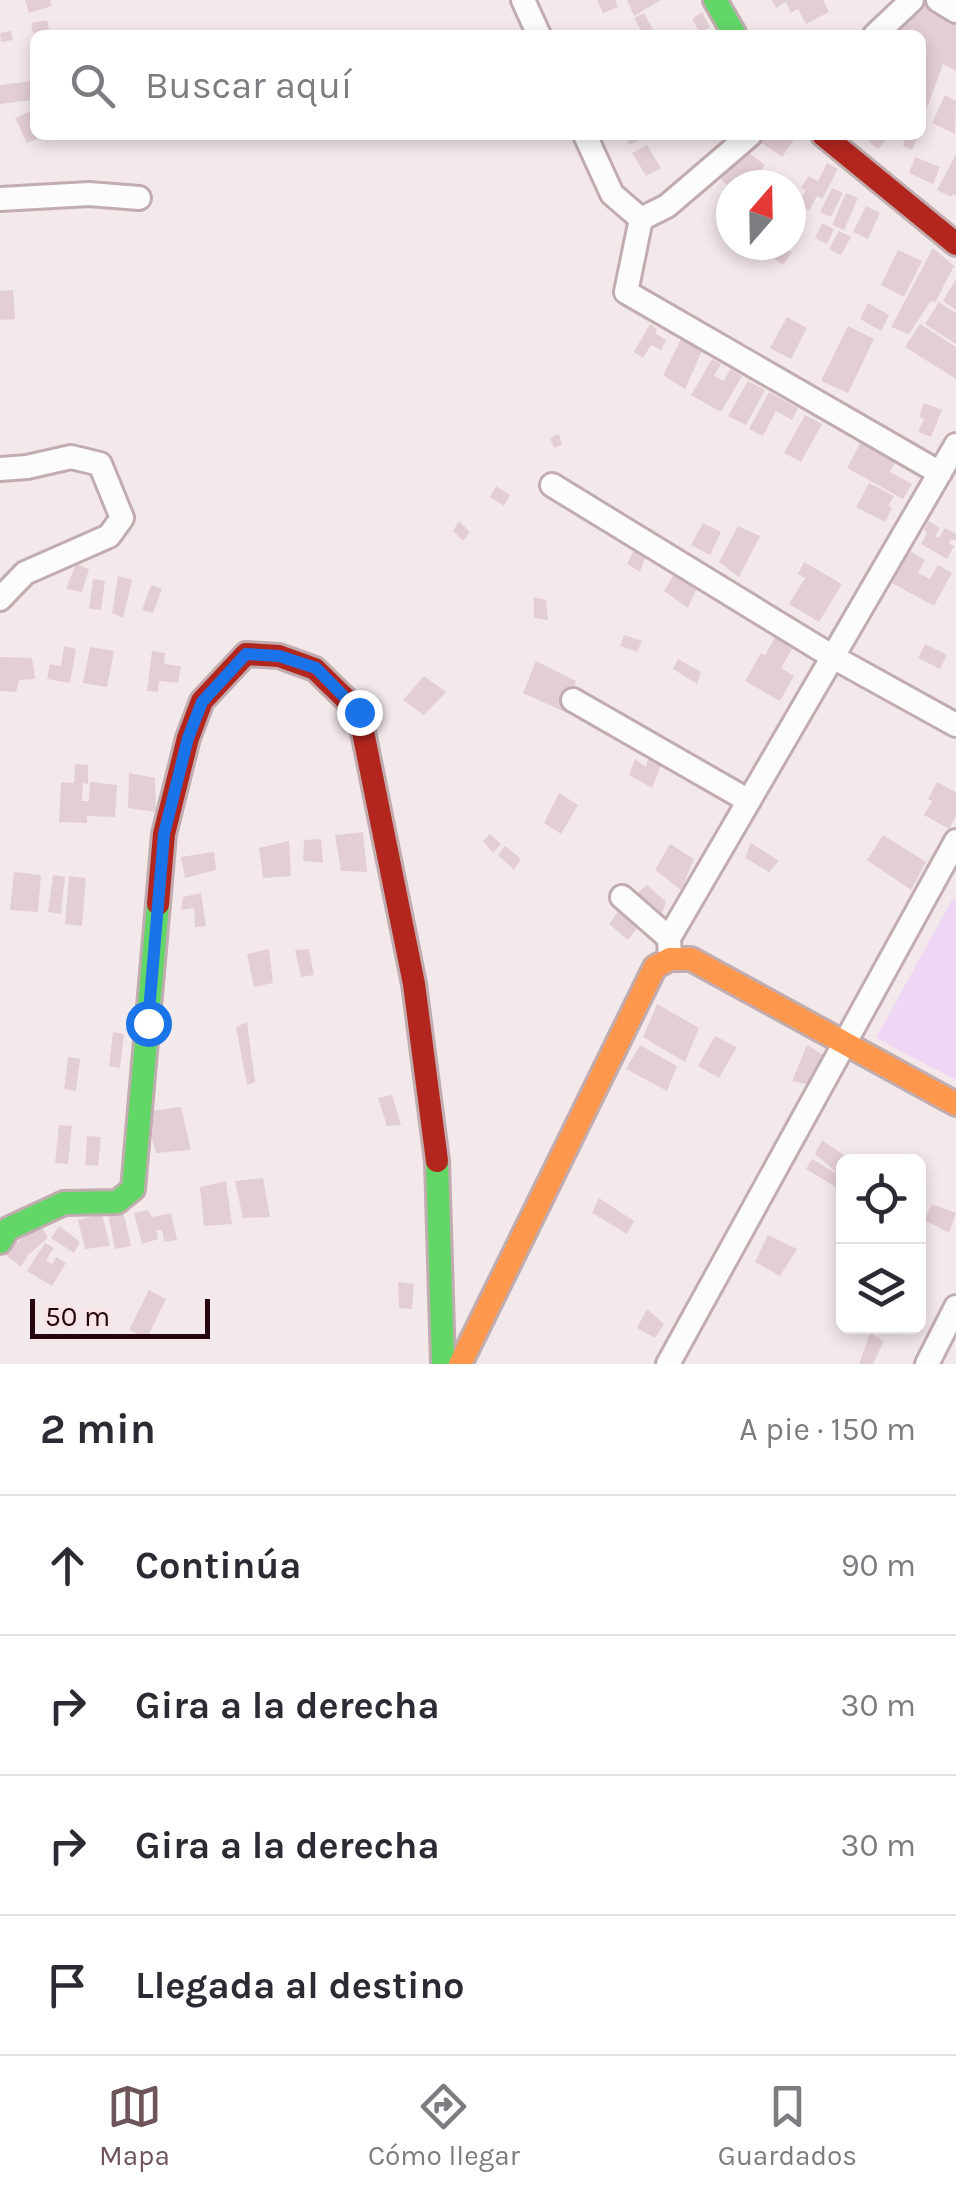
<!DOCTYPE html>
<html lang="es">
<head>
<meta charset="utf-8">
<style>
	:root { --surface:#fff; --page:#f2f2f3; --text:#2b2b33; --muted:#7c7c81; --line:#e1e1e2; --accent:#6d555a }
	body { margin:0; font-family:Karla,sans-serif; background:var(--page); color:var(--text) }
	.controls { position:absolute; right:30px; bottom:30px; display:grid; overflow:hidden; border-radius:15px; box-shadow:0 5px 15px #0003 }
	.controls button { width:90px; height:90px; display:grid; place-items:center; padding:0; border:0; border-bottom:2px solid var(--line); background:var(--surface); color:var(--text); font:50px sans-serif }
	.compass { position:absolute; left:716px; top:170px; width:90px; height:90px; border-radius:50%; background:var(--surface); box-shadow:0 5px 15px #0003; rotate:20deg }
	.scale { position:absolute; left:30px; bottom:25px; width:180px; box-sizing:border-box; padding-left:10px; border:5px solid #25060c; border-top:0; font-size:28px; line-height:35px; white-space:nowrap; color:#25060c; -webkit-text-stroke:8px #f8e5e7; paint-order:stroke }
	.stop { position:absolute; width:30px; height:30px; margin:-22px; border:8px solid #1a73e8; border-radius:50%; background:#fff }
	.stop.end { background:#1a73e8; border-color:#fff; box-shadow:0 2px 10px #0008 }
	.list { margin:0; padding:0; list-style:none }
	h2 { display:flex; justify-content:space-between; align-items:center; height:130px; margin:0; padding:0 40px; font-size:42px }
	h2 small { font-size:32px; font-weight:400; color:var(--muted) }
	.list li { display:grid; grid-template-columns:65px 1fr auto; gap:30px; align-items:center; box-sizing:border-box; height:140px; padding:0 40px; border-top:2px solid var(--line) }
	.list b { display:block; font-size:38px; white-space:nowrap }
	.list em { font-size:32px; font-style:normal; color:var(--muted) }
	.icon { flex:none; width:55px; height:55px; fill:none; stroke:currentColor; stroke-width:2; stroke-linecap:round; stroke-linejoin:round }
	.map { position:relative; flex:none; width:956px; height:1364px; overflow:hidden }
	.search { position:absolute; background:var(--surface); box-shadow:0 5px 15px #0003; left:30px; right:30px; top:30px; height:110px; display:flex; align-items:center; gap:25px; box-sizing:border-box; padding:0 35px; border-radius:15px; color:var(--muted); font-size:38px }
	.sheet { height:690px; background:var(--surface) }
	nav { display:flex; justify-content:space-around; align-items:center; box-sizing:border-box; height:140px; border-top:2px solid var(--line); background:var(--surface); font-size:28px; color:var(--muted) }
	nav a { display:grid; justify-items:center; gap:5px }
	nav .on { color:var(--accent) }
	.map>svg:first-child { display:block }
	.green { fill:#edd7f4 }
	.building { fill:#e4ced6 }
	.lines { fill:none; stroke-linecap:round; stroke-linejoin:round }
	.street-casing { stroke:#c1acaf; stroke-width:28 }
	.fast-casing { stroke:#c1acaf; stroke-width:28 }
	.slow-casing { stroke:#c1acaf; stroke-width:28 }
	.jam-casing { stroke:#c1acaf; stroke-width:28 }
	.street { stroke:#fdfcfc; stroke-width:22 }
	.fast { stroke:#63d668; stroke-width:22 }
	.slow { stroke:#ff974d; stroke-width:22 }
	.jam { stroke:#b3261e; stroke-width:22 }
	.route { stroke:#1a73e8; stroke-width:12 }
</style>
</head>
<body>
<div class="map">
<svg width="956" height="1364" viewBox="0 0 956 1364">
	<rect width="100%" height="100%" fill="#f4e9ea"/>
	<path class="green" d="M953,898L956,900V1080L876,1038Z"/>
	<path class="building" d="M25,0H50L52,6L29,13Z
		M597,0H615L618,7L603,13Z
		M627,0H661L634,16Z
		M772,0H823L829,12L806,24L798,9L791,13L786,2L776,8Z
		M921,3L956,25V71L943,64L927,108L921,103V35H891Z
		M702,12L710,27L700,33L692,19Z
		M644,13L656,35H644L634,18Z
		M47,20L49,29L33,33L31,23Z
		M11,31L13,40L1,42L0,33Z
		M31,81L33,100L0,104V85Z
		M945,95L956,101L955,134L932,123Z
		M35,109V135H45L27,143L15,118Z
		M624,135H640L642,139L630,145Z
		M767,135H792L795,138L782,157L760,142Z
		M873,135H879L886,140L878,149L868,141Z
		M907,135L917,139L912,150L903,146Z
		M647,145L661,168L646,176L632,153Z
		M741,147L765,165L758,174L771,185H731V188L721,180L729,170L722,164Z
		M956,154V196L953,194L951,197L937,190Z
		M915,157L940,167L933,184L909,173Z
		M827,163L838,169L822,199L817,196L809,211L798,205L806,190L801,188L808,176L818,181Z
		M832,188L843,193L831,217L820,212Z
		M846,193L858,198L844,230L832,225Z
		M866,206L880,213L868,239L853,232Z
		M822,223L834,229L827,244L815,238Z
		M839,231L851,237L841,255L829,249Z
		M775,245H780L792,252L783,265L768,255Z
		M933,248L954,266L936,301L930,302L909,334L891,327Z
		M898,250L922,261L904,297L881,285Z
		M956,279V310L943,301Z
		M13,290L15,319L0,320V291Z
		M939,302L956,313V344L925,324Z
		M868,303L889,315L881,331L860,319Z
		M787,317L807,328L791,359L770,348Z
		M650,324L657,329L655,333L666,340L661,350L651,345L643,358L634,352Z
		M920,324L956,347V379L905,347Z
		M848,326L874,339L848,393L821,381Z
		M681,339L702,351L685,389L663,375Z
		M712,359L721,364L714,376L724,381L730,369L742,376L721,412L691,395Z
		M748,381L765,390L746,425L728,416Z
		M769,392L798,408L792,420L776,411L763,436L749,429Z
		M924,403L942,410L931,437L918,432L924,419L919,417Z
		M805,415L822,424L801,462L784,453Z
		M559,434L562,445L554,448L550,438Z
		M862,440L897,459L890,472L912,484L903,499L847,468Z
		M869,483L894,496L888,506L892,508L885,522L856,507Z
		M496,486L510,495L504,506L490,497Z
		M459,521L470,532L463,541L453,531Z
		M929,521L940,528L935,536L939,538L945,528L956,534V541L951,539L949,543L954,546L947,559L921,544L927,533L924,530Z
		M703,523L721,532L710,555L691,545Z
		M738,526L760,536L739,577L719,562Z
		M636,546L647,552L640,572L627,564Z
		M910,551L925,560L918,573L930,579L938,565L952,573L934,606L892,583Z
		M804,562L842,584L819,622L789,604L805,578L798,574Z
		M76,564L89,569L82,592L66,589Z
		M676,571L698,586L688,608L664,591Z
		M118,576L132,580L123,618L112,613Z
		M93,579L105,581L101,610L89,609Z
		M151,585L162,589L153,613L142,610Z
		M534,597L546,600L548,620L534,618Z
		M777,634L795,644L781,668L794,676L780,701L745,681L761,653L765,655Z
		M624,635L642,641L637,652L620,646Z
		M925,644L947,655L940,669L918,658Z
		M64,646L76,649L70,683L47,679L50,664L61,666Z
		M90,647L114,651L107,687L83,683Z
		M152,651L165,653L164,664L181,666L178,683L159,681L158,692L147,691Z
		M0,657L32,658L35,679L19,680L16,692L0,691Z
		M678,659L701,672L697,684L673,669Z
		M536,661L576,681L567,713L523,693Z
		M424,676L446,692L424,715L403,700Z
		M635,759L646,767L648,759L661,765L652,788L629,775Z
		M75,764L88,765V784L83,783L82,801H89L90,782L117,785L115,817L87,816V823L59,822L61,782L74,783Z
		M129,773L155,778L156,812L128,808Z
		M937,782L956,792V816L949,829L924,815L932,801L928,799Z
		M559,793L578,805L561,834L544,823Z
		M363,832L367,872L341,871L335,835Z
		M490,834L501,844L493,853L483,841Z
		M883,835L926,862L911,890L867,860Z
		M321,839L323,863L303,861L304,840Z
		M289,841L291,876L263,878L259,848Z
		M751,843L779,861L769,872L745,858Z
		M670,844L694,859L681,890L655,870Z
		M505,846L521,859L514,870L498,855Z
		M214,852L216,870L185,878L181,857Z
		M14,872L41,875L38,912L10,910Z
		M53,875L65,877L61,914L48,912Z
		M69,876L86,878L82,926L65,924Z
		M647,885L666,902L662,913L636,894Z
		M201,893L206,926L195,927L194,908L181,910L183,897Z
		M619,910L638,927L628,940L609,924Z
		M269,949L273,983L254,987L247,954Z
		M309,949L314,975L301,977L295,950Z
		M657,1004L699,1028L685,1062L643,1037Z
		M247,1022L255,1082L247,1085L236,1027Z
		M113,1032L124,1034L120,1068L109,1066Z
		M715,1036L737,1047L719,1078L698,1066Z
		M640,1045L677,1066L667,1091L626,1069Z
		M807,1045L825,1056L811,1085L792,1081Z
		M68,1057L80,1059L76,1091L64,1089Z
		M392,1095L401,1125L387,1126L378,1098Z
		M181,1107L191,1150L156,1153L144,1112Z
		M59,1125L72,1126L68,1164L55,1163Z
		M87,1136L101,1137L98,1166L85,1165Z
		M822,1140L854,1162H844L842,1177L815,1154Z
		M812,1159L842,1177L836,1187L806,1169Z
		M263,1178L270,1217L243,1218L235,1181Z
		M226,1181L232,1224L204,1226L200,1187Z
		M599,1198L634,1221L627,1234L592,1213Z
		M932,1204L956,1213L949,1233L924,1220Z
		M148,1210L152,1217L171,1213L177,1240L164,1242L162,1230H156L158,1239L142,1244L134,1213Z
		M123,1211L131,1246L115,1249L108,1214Z
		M102,1214L110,1246L85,1249L78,1220Z
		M39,1222L48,1238L28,1255L21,1267L4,1254Z
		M59,1226L80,1242L74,1253L51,1238Z
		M768,1235L797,1249L780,1276L755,1262Z
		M45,1243L54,1248L46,1260L52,1264L56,1257L66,1263L52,1286L27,1271Z
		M398,1282L414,1284L412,1309L399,1308Z
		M149,1290L166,1299L147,1338L129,1330Z
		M647,1309L664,1324L655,1338L637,1328Z
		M870,1333L884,1341L873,1364H859Z"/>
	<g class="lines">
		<defs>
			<path id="street" d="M523,0L539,35
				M938,0L956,11
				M875,35L912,0
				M585,135L612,194L641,219
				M750,135L667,206L641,219L626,292L940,473
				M0,199L89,194L139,198
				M0,469L27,467L71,457L100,464L122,518L109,536L25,573L0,599
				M552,485L833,657L956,725
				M573,700L749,801
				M622,897L669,938
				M670,959L669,938L956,445
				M668,1364L956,841
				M927,1364L956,1307"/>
			<path id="fast" d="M715,0L735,35
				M437,1161L443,1364
				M0,1242L8,1229L64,1203L117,1202L133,1189L158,904"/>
			<path id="slow" d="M460,1364L655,967L670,959H691L956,1104"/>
			<path id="jam" d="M823,135L956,244
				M158,904L164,834L188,738L202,701L246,654L279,656L315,669L359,712L414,984L437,1161"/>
		</defs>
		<use href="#street" class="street-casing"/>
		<use href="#fast" class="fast-casing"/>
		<use href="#slow" class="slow-casing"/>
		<use href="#jam" class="jam-casing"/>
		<use href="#street" class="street"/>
		<use href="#fast" class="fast"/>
		<use href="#slow" class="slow"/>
		<use href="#jam" class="jam"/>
	</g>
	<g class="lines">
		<path class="route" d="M148,1023L164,834L188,738L202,702L246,654L279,656L316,668L359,712"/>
	</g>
</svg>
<div class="controls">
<button><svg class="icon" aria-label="locate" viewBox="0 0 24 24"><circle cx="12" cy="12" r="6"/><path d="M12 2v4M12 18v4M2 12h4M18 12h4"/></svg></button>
<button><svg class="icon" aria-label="layers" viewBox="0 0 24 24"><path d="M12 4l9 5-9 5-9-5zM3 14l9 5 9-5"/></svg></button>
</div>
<svg class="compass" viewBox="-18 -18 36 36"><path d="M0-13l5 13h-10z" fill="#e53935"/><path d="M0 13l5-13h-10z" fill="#7c7c81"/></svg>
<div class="scale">50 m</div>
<div class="stop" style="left:148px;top:1023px"></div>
<div class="stop end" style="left:359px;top:712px"></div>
<div class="search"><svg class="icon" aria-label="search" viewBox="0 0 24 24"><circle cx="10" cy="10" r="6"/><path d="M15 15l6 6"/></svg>Buscar aquí</div>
</div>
<section class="sheet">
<h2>2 min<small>A pie · 150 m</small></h2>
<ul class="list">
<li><svg class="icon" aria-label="ahead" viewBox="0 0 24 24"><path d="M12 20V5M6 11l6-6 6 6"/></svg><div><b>Continúa</b></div><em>90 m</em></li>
<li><svg class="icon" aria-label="right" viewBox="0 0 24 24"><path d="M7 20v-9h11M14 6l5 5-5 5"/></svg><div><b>Gira a la derecha</b></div><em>30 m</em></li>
<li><svg class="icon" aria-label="right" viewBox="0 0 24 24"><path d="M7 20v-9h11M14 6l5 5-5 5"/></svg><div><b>Gira a la derecha</b></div><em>30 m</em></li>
<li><svg class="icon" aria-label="arrive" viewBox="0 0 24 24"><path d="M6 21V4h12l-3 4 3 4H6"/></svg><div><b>Llegada al destino</b></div></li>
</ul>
</section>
<nav>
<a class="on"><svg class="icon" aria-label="map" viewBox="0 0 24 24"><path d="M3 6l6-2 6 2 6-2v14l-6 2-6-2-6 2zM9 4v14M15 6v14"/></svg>Mapa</a>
<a><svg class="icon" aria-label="directions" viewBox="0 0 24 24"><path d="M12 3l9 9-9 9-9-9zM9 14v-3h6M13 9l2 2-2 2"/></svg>Cómo llegar</a>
<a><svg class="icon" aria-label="saved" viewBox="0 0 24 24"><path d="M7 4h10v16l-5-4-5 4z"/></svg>Guardados</a>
</nav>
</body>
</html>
